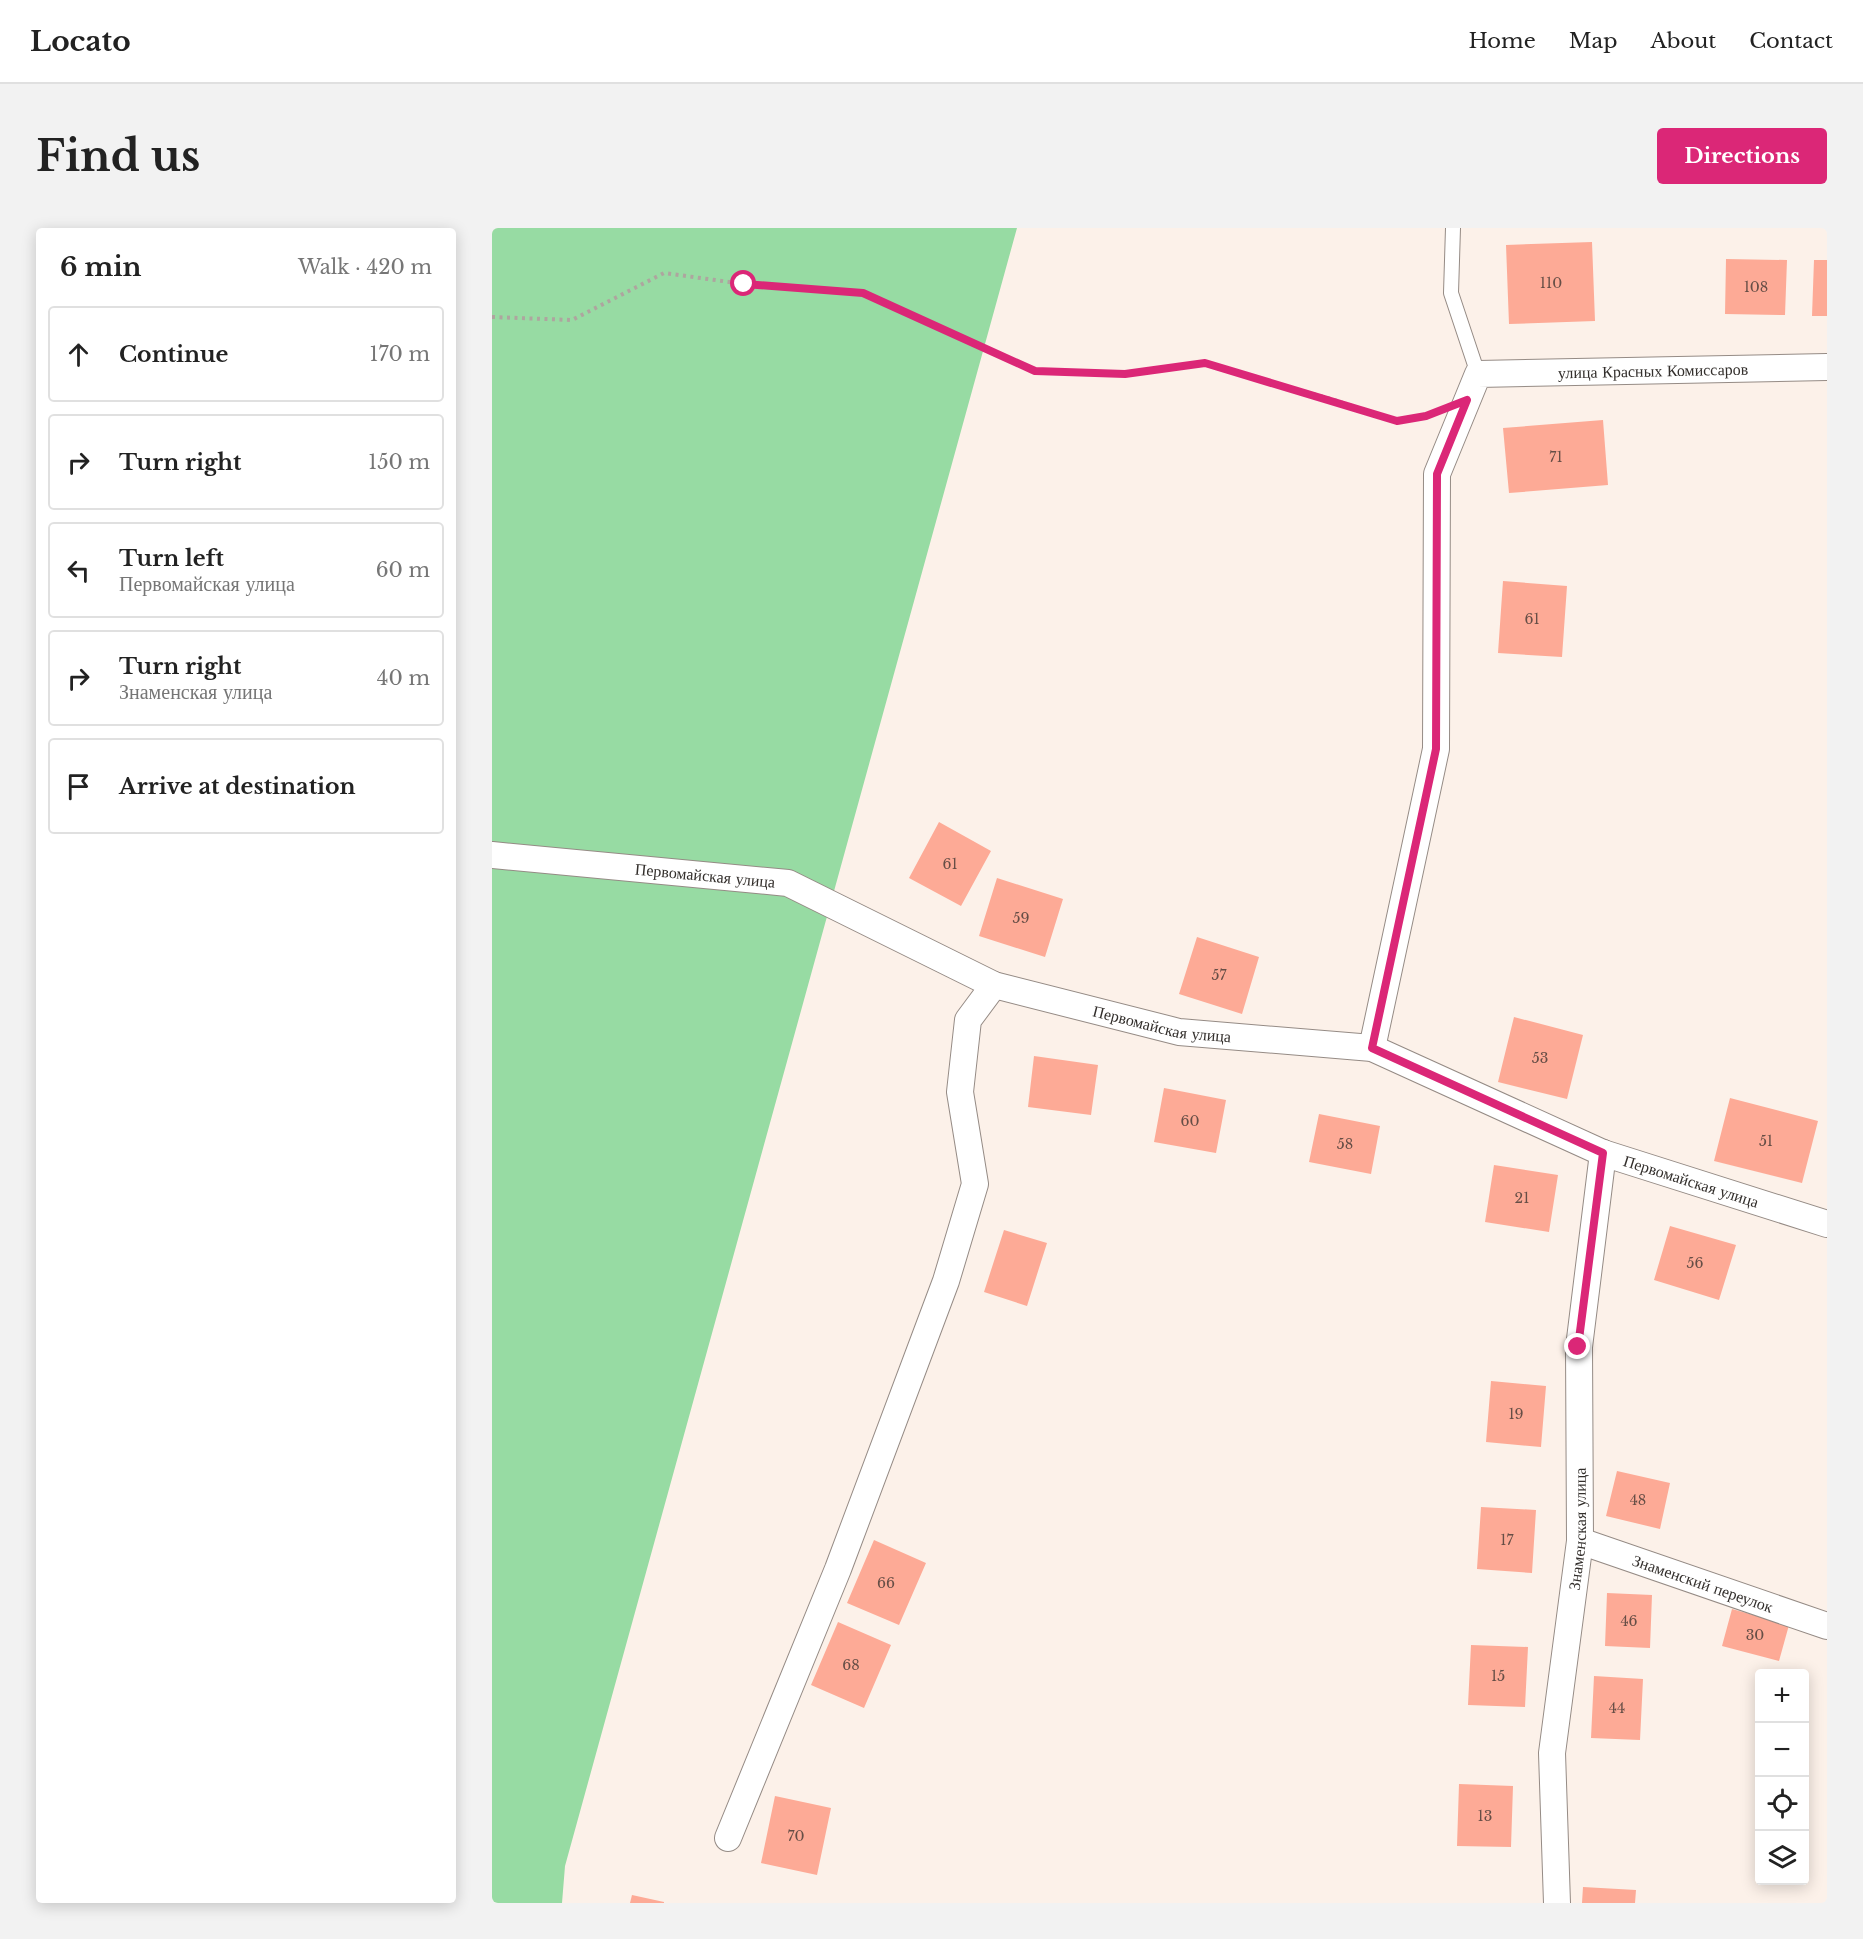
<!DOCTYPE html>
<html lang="en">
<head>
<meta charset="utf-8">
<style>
	:root { --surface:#fff; --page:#f2f2f2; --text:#222; --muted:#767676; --line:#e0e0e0; --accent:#db2777 }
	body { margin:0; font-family:"Libre Baskerville",serif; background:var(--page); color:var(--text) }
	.controls { position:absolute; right:18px; bottom:18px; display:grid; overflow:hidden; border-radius:6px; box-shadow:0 3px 15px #0003 }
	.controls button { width:54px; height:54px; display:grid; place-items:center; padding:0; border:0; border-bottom:2px solid var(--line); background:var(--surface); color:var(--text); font:30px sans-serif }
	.stop { position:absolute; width:18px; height:18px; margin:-14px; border:4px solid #db2777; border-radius:50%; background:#fff }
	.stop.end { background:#db2777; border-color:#fff; box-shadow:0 2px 6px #0008 }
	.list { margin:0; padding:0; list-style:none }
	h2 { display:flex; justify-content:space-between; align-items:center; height:78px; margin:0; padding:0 24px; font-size:26px }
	h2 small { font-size:20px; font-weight:400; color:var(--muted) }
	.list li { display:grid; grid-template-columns:39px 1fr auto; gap:18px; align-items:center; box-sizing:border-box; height:96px; margin:0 12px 12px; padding:0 12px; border:2px solid var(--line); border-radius:6px }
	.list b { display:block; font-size:22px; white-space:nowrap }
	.list p { margin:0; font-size:20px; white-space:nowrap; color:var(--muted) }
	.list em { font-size:20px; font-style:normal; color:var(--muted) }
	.icon { flex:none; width:33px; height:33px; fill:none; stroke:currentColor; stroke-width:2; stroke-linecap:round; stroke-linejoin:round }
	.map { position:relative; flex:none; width:1335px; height:1675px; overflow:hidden; border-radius:6px }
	header { display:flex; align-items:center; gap:36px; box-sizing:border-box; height:84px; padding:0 30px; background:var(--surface); border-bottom:2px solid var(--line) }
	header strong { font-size:28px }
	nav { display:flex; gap:33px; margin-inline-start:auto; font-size:21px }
	.intro { display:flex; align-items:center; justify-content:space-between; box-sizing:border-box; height:144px; padding:0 36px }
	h1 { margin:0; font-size:42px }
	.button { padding:15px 27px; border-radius:6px; background:var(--accent); color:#fff; font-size:21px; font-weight:700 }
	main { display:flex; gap:36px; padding:0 36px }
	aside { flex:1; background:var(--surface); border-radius:6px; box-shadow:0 3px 15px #0003 }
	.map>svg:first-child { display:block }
	.green { fill:#97dba3 }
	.building { fill:#fdaa96 }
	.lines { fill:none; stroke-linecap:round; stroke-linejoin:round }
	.service-casing { stroke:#958b85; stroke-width:16 }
	.minor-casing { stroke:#958b85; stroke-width:28 }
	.path { stroke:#aea59f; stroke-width:4; stroke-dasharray:3 4.5; stroke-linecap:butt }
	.service { stroke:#fff; stroke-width:14 }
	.minor { stroke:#fff; stroke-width:26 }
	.route { stroke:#db2777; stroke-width:8 }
	.labels { text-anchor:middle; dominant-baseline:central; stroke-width:5; stroke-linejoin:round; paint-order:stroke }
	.number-label { font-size:14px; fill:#664e46 }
	.street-label { font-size:16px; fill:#332f2c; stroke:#fff }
</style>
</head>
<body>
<header>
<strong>Locato</strong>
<nav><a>Home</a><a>Map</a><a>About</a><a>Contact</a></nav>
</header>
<div class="intro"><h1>Find us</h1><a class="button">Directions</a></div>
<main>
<aside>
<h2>6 min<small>Walk · 420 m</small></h2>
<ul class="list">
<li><svg class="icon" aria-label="ahead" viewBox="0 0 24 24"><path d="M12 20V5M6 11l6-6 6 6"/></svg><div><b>Continue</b></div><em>170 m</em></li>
<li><svg class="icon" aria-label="right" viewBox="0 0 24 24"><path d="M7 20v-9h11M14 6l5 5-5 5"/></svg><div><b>Turn right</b></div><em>150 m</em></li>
<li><svg class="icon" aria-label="left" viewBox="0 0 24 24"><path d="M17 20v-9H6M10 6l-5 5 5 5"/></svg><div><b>Turn left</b><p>Первомайская улица</p></div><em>60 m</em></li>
<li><svg class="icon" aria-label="right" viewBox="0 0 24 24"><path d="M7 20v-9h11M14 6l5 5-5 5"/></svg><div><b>Turn right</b><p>Знаменская улица</p></div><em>40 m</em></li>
<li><svg class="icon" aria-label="arrive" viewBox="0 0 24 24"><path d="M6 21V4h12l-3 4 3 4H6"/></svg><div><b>Arrive at destination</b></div></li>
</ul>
</aside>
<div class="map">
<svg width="1335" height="1675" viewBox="0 0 1335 1675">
	<rect width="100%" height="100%" fill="#fcf1e9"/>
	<path class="green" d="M0,0H525L73,1638L70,1675H0Z"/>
	<path class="building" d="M1100,14L1103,93L1017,96L1014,17Z
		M1234,31L1295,32L1293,87L1233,86Z
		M1322,32H1335V88H1320Z
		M1111,192L1116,257L1017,265L1011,200Z
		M1011,353L1075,358L1070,429L1006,425Z
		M447,594L499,623L469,678L417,650Z
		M505,650L571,671L553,729L487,708Z
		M705,709L767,729L750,786L687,766Z
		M1022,789L1091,807L1075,871L1006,854Z
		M542,828L606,837L599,887L536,879Z
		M672,860L734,872L724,925L662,914Z
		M1238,870L1326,893L1310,955L1222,933Z
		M827,886L888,898L879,946L817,934Z
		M1002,937L1066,947L1057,1004L993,994Z
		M1178,998L1244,1017L1227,1072L1162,1052Z
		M512,1002L555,1015L535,1078L492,1064Z
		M999,1153L1054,1158L1049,1219L994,1214Z
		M1125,1243L1178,1255L1168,1301L1114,1288Z
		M989,1279L1044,1282L1040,1345L985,1341Z
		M382,1312L434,1335L407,1397L355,1375Z
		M1115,1365L1160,1367L1158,1420L1113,1418Z
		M1240,1381L1297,1397L1287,1433L1230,1418Z
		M346,1394L399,1417L372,1480L319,1457Z
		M979,1417L1036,1419L1033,1479L976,1477Z
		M1102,1448L1151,1451L1148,1512L1099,1510Z
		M967,1556L1021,1558L1019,1619L965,1618Z
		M283,1568L339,1580L325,1647L269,1635Z
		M1091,1659L1144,1662L1143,1675H1090Z
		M140,1667L172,1674V1675H138Z"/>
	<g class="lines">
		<defs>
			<path id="service" d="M961,0L959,65L986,146"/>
			<g id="minor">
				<path id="s1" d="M0,627L296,655L502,757L687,804L880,820L1111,925L1335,996"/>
				<path id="s2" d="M880,820L944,521L945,246L986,146L1335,139"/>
				<path id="s3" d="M1088,1313L1335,1398"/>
				<path d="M236,1610L346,1341L454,1053L483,956L468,864L476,792L502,757"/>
				<path id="s4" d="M1065,1675L1060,1525L1088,1313L1087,1119L1111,925"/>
			</g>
		</defs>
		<use href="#service" class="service-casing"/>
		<use href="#minor" class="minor-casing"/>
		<path class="path" d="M0,89L80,92L172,45L252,56L371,65L542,143L633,146L713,135L842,172L905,193L941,185"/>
		<use href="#service" class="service"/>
		<use href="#minor" class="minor"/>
	</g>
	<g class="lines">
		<path class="route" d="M252,56L371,65L543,143L633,146L713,135L905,193L934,188L975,172L945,246L944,521L880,820L1111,925L1086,1119"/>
	</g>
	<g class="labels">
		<g class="number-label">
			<text x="1059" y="55">110</text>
			<text x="1264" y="59">108</text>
			<text x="1064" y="229">71</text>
			<text x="1040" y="391">61</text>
			<text x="458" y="636">61</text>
			<text x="529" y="690">59</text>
			<text x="727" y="747">57</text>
			<text x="1048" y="830">53</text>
			<text x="698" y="893">60</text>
			<text x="1274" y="913">51</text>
			<text x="853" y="916">58</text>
			<text x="1030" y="970">21</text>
			<text x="1203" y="1035">56</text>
			<text x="1024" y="1186">19</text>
			<text x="1146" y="1272">48</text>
			<text x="1015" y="1312">17</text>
			<text x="394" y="1355">66</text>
			<text x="1137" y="1393">46</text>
			<text x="1263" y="1407">30</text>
			<text x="359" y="1437">68</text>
			<text x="1006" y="1448">15</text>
			<text x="1125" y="1480">44</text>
			<text x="993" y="1588">13</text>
			<text x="304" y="1608">70</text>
		</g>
		<g class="street-label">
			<text stroke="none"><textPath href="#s2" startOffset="864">улица Красных Комиссаров</textPath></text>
			<text stroke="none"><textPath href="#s1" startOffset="214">Первомайская улица</textPath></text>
			<text stroke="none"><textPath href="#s1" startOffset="700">Первомайская улица</textPath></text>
			<text stroke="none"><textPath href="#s1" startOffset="1258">Первомайская улица</textPath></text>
			<text stroke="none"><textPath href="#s4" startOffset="376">Знаменская улица</textPath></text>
			<text stroke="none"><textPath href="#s3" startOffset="130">Знаменский переулок</textPath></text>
		</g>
	</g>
</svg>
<div class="controls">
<button>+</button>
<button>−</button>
<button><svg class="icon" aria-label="locate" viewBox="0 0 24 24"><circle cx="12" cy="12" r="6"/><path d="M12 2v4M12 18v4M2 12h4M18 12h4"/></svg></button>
<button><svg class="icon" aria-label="layers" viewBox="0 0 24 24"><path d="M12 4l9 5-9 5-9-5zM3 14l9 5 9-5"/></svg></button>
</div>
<div class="stop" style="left:252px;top:56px"></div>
<div class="stop end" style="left:1086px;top:1119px"></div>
</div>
</main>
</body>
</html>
